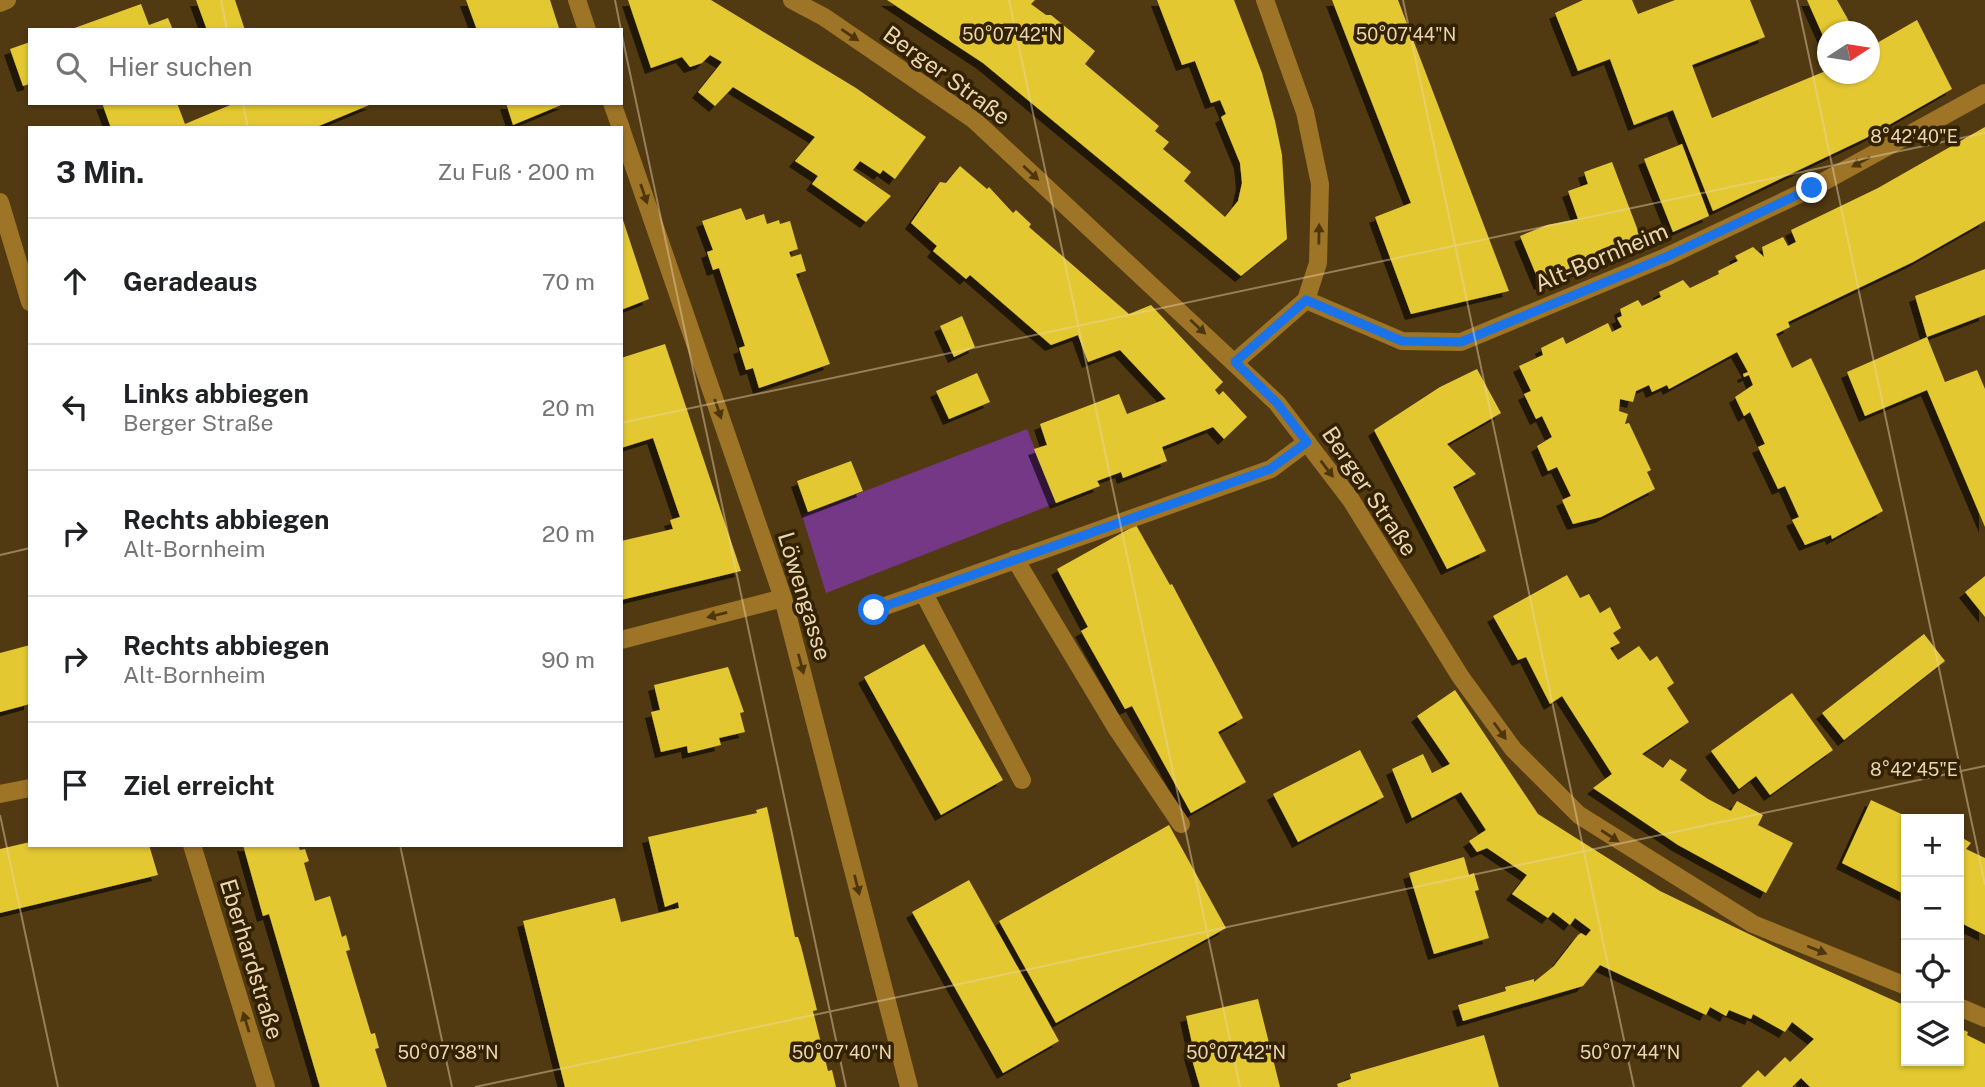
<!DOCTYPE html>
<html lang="de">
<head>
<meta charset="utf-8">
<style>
	:root { --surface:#fff; --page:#f2f2f2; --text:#202124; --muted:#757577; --line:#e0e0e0 }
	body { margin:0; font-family:"Public Sans",sans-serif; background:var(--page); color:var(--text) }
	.controls { position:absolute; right:21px; bottom:21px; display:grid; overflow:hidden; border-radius:0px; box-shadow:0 2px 5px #0004 }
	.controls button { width:63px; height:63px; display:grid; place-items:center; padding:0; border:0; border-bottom:2px solid var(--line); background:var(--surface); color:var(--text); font:35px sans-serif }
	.compass { position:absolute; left:1817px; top:21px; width:63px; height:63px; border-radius:50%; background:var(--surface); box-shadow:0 2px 5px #0004; rotate:78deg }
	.stop { position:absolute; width:21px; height:21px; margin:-16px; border:5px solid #1a73e8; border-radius:50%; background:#fff }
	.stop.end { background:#1a73e8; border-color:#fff; box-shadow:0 2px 7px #0008 }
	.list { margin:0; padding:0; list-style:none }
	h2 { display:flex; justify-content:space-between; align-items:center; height:91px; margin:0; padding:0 28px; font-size:30px }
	h2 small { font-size:23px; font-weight:400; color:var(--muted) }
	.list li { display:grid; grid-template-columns:46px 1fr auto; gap:21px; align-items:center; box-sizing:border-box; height:126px; padding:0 28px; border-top:2px solid var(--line) }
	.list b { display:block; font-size:26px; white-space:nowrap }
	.list p { margin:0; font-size:23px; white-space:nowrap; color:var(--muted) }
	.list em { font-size:23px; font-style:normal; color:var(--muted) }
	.icon { flex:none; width:38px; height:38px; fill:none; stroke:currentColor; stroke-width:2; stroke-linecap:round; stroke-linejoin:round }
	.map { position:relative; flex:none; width:1985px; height:1087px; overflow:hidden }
	.search { position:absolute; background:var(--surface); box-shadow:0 2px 5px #0004; left:28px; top:28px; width:595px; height:77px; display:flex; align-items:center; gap:18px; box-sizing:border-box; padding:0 24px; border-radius:0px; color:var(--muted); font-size:26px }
	.panel { position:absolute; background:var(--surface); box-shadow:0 2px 5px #0004; left:28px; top:126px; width:595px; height:721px; border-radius:0px }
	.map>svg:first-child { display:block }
	.green { fill:#753886 }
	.building { fill:#e3c833; filter:url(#shadow) }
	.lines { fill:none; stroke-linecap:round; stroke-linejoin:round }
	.service { stroke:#9e7426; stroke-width:18 }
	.minor { stroke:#9e7426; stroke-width:18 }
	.oneway { fill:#4e360b }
	.route { stroke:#1a73e8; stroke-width:9 }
	.ticks { fill:none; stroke:#ebd4b1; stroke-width:2; stroke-opacity:0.45 }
	.labels { text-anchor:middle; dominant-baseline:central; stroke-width:7; stroke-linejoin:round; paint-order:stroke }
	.street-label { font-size:23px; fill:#ebd4b1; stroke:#332202 }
	.ticks-label { font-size:18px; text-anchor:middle; fill:#ebd4b1; stroke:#332202; stroke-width:7; stroke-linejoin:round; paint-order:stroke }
</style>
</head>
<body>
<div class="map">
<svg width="1985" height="1087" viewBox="0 0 1985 1087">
	<defs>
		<filter id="shadow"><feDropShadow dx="-6" dy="6" stdDeviation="0" flood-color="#0009"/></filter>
	</defs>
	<rect width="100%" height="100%" fill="#513a12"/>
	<path class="green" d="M1027,429L1056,503L826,593L802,515Z"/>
	<path class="building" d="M196,0H235L245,30H207Z
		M466,0H550L559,28L477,30Z
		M628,0H711L856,88L926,137L895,179L883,170L880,174L860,161L853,170L891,196L866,222L812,184L818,176L795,161L815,137L733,87L715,106L698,92L722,62L710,55L702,63L690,67L682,57L651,68Z
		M887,0H1035L1031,4L1046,15H1051L1095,51L1085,64L1159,126L1155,131L1169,142L1163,149L1191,172L1184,181L1225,217L1238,201L1242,183L1240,163L1221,117L1226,114L1220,100L1211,103L1195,61L1182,65L1157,0H1234L1262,73L1275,121L1282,155L1287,239L1241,276L983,63Z
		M1332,0H1398L1509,291L1411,314L1375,217L1411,203Z
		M1583,0H1632L1638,14L1675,0H1750L1765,37L1692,65L1712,118L1828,70V74H1870V47L1917,20L1952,89L1866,138L1713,211L1673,110L1634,125L1610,59L1578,71L1555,13Z
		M1807,0H1837L1850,23L1835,32H1828L1824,38Z
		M141,4L149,25L168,18L173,30H69Z
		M30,42V84L23,86L10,49Z
		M102,103H177L185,124L235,103H374L314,128H111Z
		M506,103H566L513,125Z
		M1985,127V221L1913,262L1788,322L1790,327L1776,334L1792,368L1811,358L1883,511L1832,539L1831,535L1805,545L1792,520L1799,517L1785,486L1778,489L1758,447L1765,444L1750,412L1744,416L1735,397L1753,385L1749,375L1744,377L1743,374L1748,372L1737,352L1669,389L1667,385L1652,392L1649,385L1636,391L1633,402L1620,399L1619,411L1628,414L1625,424L1629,423L1651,470L1647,472L1655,489L1601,517L1573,524L1562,500L1571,496L1557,467L1548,471L1537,446L1552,437L1542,416L1536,419L1524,394L1531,391L1519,366L1543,355L1541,348L1563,337L1566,344L1608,323L1612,332L1622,327L1617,318L1622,316L1620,309L1638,300L1642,306L1661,297L1659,292L1683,280L1690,288L1719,274L1718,271L1738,261L1735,256L1753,247L1764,257L1762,247L1783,237L1788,246L1796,242L1791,230L1878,188Z
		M1682,144L1709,216L1673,232L1644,159Z
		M1612,162L1643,244L1595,265L1540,284L1520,236L1547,225L1578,219L1568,191L1588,184L1584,172Z
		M960,166L987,189L989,187L1013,213L1016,210L1031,224L1029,227L1129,314L1151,305L1223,382L1215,390L1219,395L1223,391L1247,417L1224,439L1213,427L1162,447L1167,461L1123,478L1121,472L1097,481L1100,486L1056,503L1034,449L1047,445L1040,424L1119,394L1127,414L1166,399L1120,350L1088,362L1078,335L1051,345L970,275L966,279L933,251L937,246L911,223L940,182L946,183Z
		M741,208L746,220L764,214L767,224L779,220L780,224L790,221L798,249L789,252L791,257L801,254L806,271L796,274L830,364L759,388L753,368L746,370L739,348L745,346L719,268L713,270L707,252L713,250L702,221Z
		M621,214L649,299L621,310Z
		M1985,269V315L1927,337L1915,296Z
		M962,316L975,347L954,357L940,326Z
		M1927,337L1945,382L1977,370L1985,389V527L1927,390L1865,416L1847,372Z
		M665,344L741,571L621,600V541L673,529L670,520L680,517L653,438L621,448V358Z
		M1477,369L1501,413L1447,444L1476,474L1453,487L1486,551L1447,569L1374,430L1440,387Z
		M977,373L990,402L949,419L936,391Z
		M851,461L863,491L808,512L797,481Z
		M1136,525L1170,585L1172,584L1243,718L1218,732L1246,782L1191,813L1132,706L1125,709L1081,631L1088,627L1057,569Z
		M1567,575L1580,598L1589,594L1600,613L1610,607L1621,628L1613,633L1620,643L1610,648L1618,660L1639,646L1650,661L1657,656L1674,683L1667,688L1689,722L1642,754L1663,768L1670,759L1687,770L1680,780L1708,799L1731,811L1737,801L1763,815L1758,825L1793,843L1766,893L1678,845L1593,788L1612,774L1562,696L1550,704L1526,657L1518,660L1493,616Z
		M1985,576V617L1965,592Z
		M1924,634L1945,661L1844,740L1822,713Z
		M924,644L1003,780L941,815L864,677Z
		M30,645V704L0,712V653Z
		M728,667L744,712L740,713L745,732L719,738L721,745L688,753L687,746L661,752L651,712L660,710L654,685Z
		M1455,690L1538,814L1660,891L1784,951L1906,1006V1061H1959V1028L1968,1032L1967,1035L1985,1044V1087H1810L1801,1078L1792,1087H1741L1758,1070L1765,1077L1785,1057L1790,1062L1814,1039L1792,1022L1785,1032L1753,1014L1751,1019L1729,1010L1726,1016L1710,1007L1706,1015L1600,965L1583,986L1463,1021L1458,1005L1506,991L1505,987L1534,979V982L1554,966L1578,935L1581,933L1586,936L1591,930L1575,918L1570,925L1553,912L1548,918L1512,894L1527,875L1487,848L1477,852L1469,841L1486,830L1461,792L1412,818L1392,769L1423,754L1432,773L1450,764L1417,716Z
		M1792,693L1833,750L1770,795L1756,776L1739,789L1711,751Z
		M1360,750L1384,797L1298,842L1273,794Z
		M1871,800L1912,819H1906V895L1842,863Z
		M767,807L795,937H798L801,946L817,1010L813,1011L828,1071L832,1070L836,1087H565L523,921L615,898L621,922L679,908L678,902L665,907L648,837L757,813L756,810Z
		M1169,825L1226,928L1056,1023L999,921Z
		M1959,836L1971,843L1966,849L1985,858V935L1959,922Z
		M30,842V845H149L158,875L0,913V849Z
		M243,845H298L300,850L305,849L309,861L304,863L315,901L330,896L342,937L346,935L350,950L346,951L371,1034L375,1033L379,1048L375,1049L387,1087H320L269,914L263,916Z
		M1464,857L1469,875L1474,873L1479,890L1475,891L1489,938L1434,954L1409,873Z
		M969,880L1059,1041L1003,1073L912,912Z
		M1258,999L1280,1087H1200L1190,1053L1194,1052L1186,1016Z
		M1484,1035L1499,1087H1338L1337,1084L1351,1079L1350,1074Z"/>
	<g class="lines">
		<path class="service" d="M1015,559L1117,729L1181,824
			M923,592L1022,780
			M874,610L1271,469L1307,442"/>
		<path class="minor" d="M577,0L587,30
			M792,0L824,17L973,119L1277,403L1351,500L1460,676L1513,749L1579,815L1753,924L1906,986
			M0,3L7,0
			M612,103L621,128
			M621,129L783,598L909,1087
			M0,202L30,302
			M1306,300L1402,341L1461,342L1666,257L1812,188L1985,93
			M1235,362L1306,300L1318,263L1320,184L1305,112L1265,0
			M621,640L783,598
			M0,794L30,788
			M192,845L266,1087
			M1959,1007L1985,1018"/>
	</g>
	<defs><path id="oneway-solid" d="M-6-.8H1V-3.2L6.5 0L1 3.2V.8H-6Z" transform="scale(1.75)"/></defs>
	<g class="oneway">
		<use href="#oneway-solid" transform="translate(850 35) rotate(34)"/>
		<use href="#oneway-solid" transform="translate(1861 162) rotate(152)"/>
		<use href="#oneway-solid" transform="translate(1031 173) rotate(43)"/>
		<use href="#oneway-solid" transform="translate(644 194) rotate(71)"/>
		<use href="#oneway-solid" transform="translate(1319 234) rotate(-89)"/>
		<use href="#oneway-solid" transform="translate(1198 327) rotate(43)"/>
		<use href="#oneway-solid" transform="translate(718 409) rotate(71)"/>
		<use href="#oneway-solid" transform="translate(1327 469) rotate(53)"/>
		<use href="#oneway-solid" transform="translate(717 615) rotate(166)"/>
		<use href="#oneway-solid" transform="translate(801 664) rotate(75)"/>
		<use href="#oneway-solid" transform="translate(1500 731) rotate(54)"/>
		<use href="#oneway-solid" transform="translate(1610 836) rotate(33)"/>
		<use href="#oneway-solid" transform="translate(857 885) rotate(76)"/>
		<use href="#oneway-solid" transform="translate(1817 950) rotate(22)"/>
		<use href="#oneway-solid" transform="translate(246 1022) rotate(-107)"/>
	</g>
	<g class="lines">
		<path class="route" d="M874,610L1270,469L1307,442L1277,403L1235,362L1306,300L1402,341L1461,342L1666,257L1812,188"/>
	</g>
	<path class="ticks" d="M221,0L227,30M615,0L621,30M1009,0L1240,1087M1403,0L1634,1087M1797,0L1985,885M621,31L846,1087M243,103L248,128M621,423L1985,133M0,555L30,548M0,815L58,1087M400,845L452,1087M475,1087L1985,766"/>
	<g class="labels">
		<g class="street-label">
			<text transform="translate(947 75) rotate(36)">Berger Straße</text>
			<text transform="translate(1601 257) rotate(-23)">Alt-Bornheim</text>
			<text transform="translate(1370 491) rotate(56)">Berger Straße</text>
			<text transform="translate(805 596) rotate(73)">Löwengasse</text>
			<text transform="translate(252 959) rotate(73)">Eberhardstraße</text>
		</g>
	</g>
	<g class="ticks-label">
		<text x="1012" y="41">50°07'42"N</text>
		<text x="1406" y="41">50°07'44"N</text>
		<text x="1914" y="143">8°42'40"E</text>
		<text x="1914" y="776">8°42'45"E</text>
		<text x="448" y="1059">50°07'38"N</text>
		<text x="842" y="1059">50°07'40"N</text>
		<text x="1236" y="1059">50°07'42"N</text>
		<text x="1630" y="1059">50°07'44"N</text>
	</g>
</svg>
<div class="controls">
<button>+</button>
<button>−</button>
<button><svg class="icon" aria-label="locate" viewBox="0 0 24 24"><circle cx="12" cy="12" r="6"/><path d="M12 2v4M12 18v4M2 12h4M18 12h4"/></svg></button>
<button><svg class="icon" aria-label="layers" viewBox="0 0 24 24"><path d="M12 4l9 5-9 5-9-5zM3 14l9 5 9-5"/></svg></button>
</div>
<svg class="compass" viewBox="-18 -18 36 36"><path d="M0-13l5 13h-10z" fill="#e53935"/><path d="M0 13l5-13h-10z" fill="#757577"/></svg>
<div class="stop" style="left:874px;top:610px"></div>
<div class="stop end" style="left:1812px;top:188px"></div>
<div class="search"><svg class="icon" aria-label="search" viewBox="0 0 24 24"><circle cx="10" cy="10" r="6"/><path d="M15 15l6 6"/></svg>Hier suchen</div>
<section class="panel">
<h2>3 Min.<small>Zu Fuß · 200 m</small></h2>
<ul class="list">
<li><svg class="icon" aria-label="ahead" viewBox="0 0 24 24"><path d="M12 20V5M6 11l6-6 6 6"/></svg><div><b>Geradeaus</b></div><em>70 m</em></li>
<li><svg class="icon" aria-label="left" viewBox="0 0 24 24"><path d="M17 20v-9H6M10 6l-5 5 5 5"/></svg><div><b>Links abbiegen</b><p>Berger Straße</p></div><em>20 m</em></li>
<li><svg class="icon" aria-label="right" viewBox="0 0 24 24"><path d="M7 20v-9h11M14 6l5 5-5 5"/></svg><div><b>Rechts abbiegen</b><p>Alt-Bornheim</p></div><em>20 m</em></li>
<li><svg class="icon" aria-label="right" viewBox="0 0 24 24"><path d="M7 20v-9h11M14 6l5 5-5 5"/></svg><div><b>Rechts abbiegen</b><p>Alt-Bornheim</p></div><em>90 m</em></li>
<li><svg class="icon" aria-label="arrive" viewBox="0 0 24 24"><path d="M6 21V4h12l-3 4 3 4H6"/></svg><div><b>Ziel erreicht</b></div></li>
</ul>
</section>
</div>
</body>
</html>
